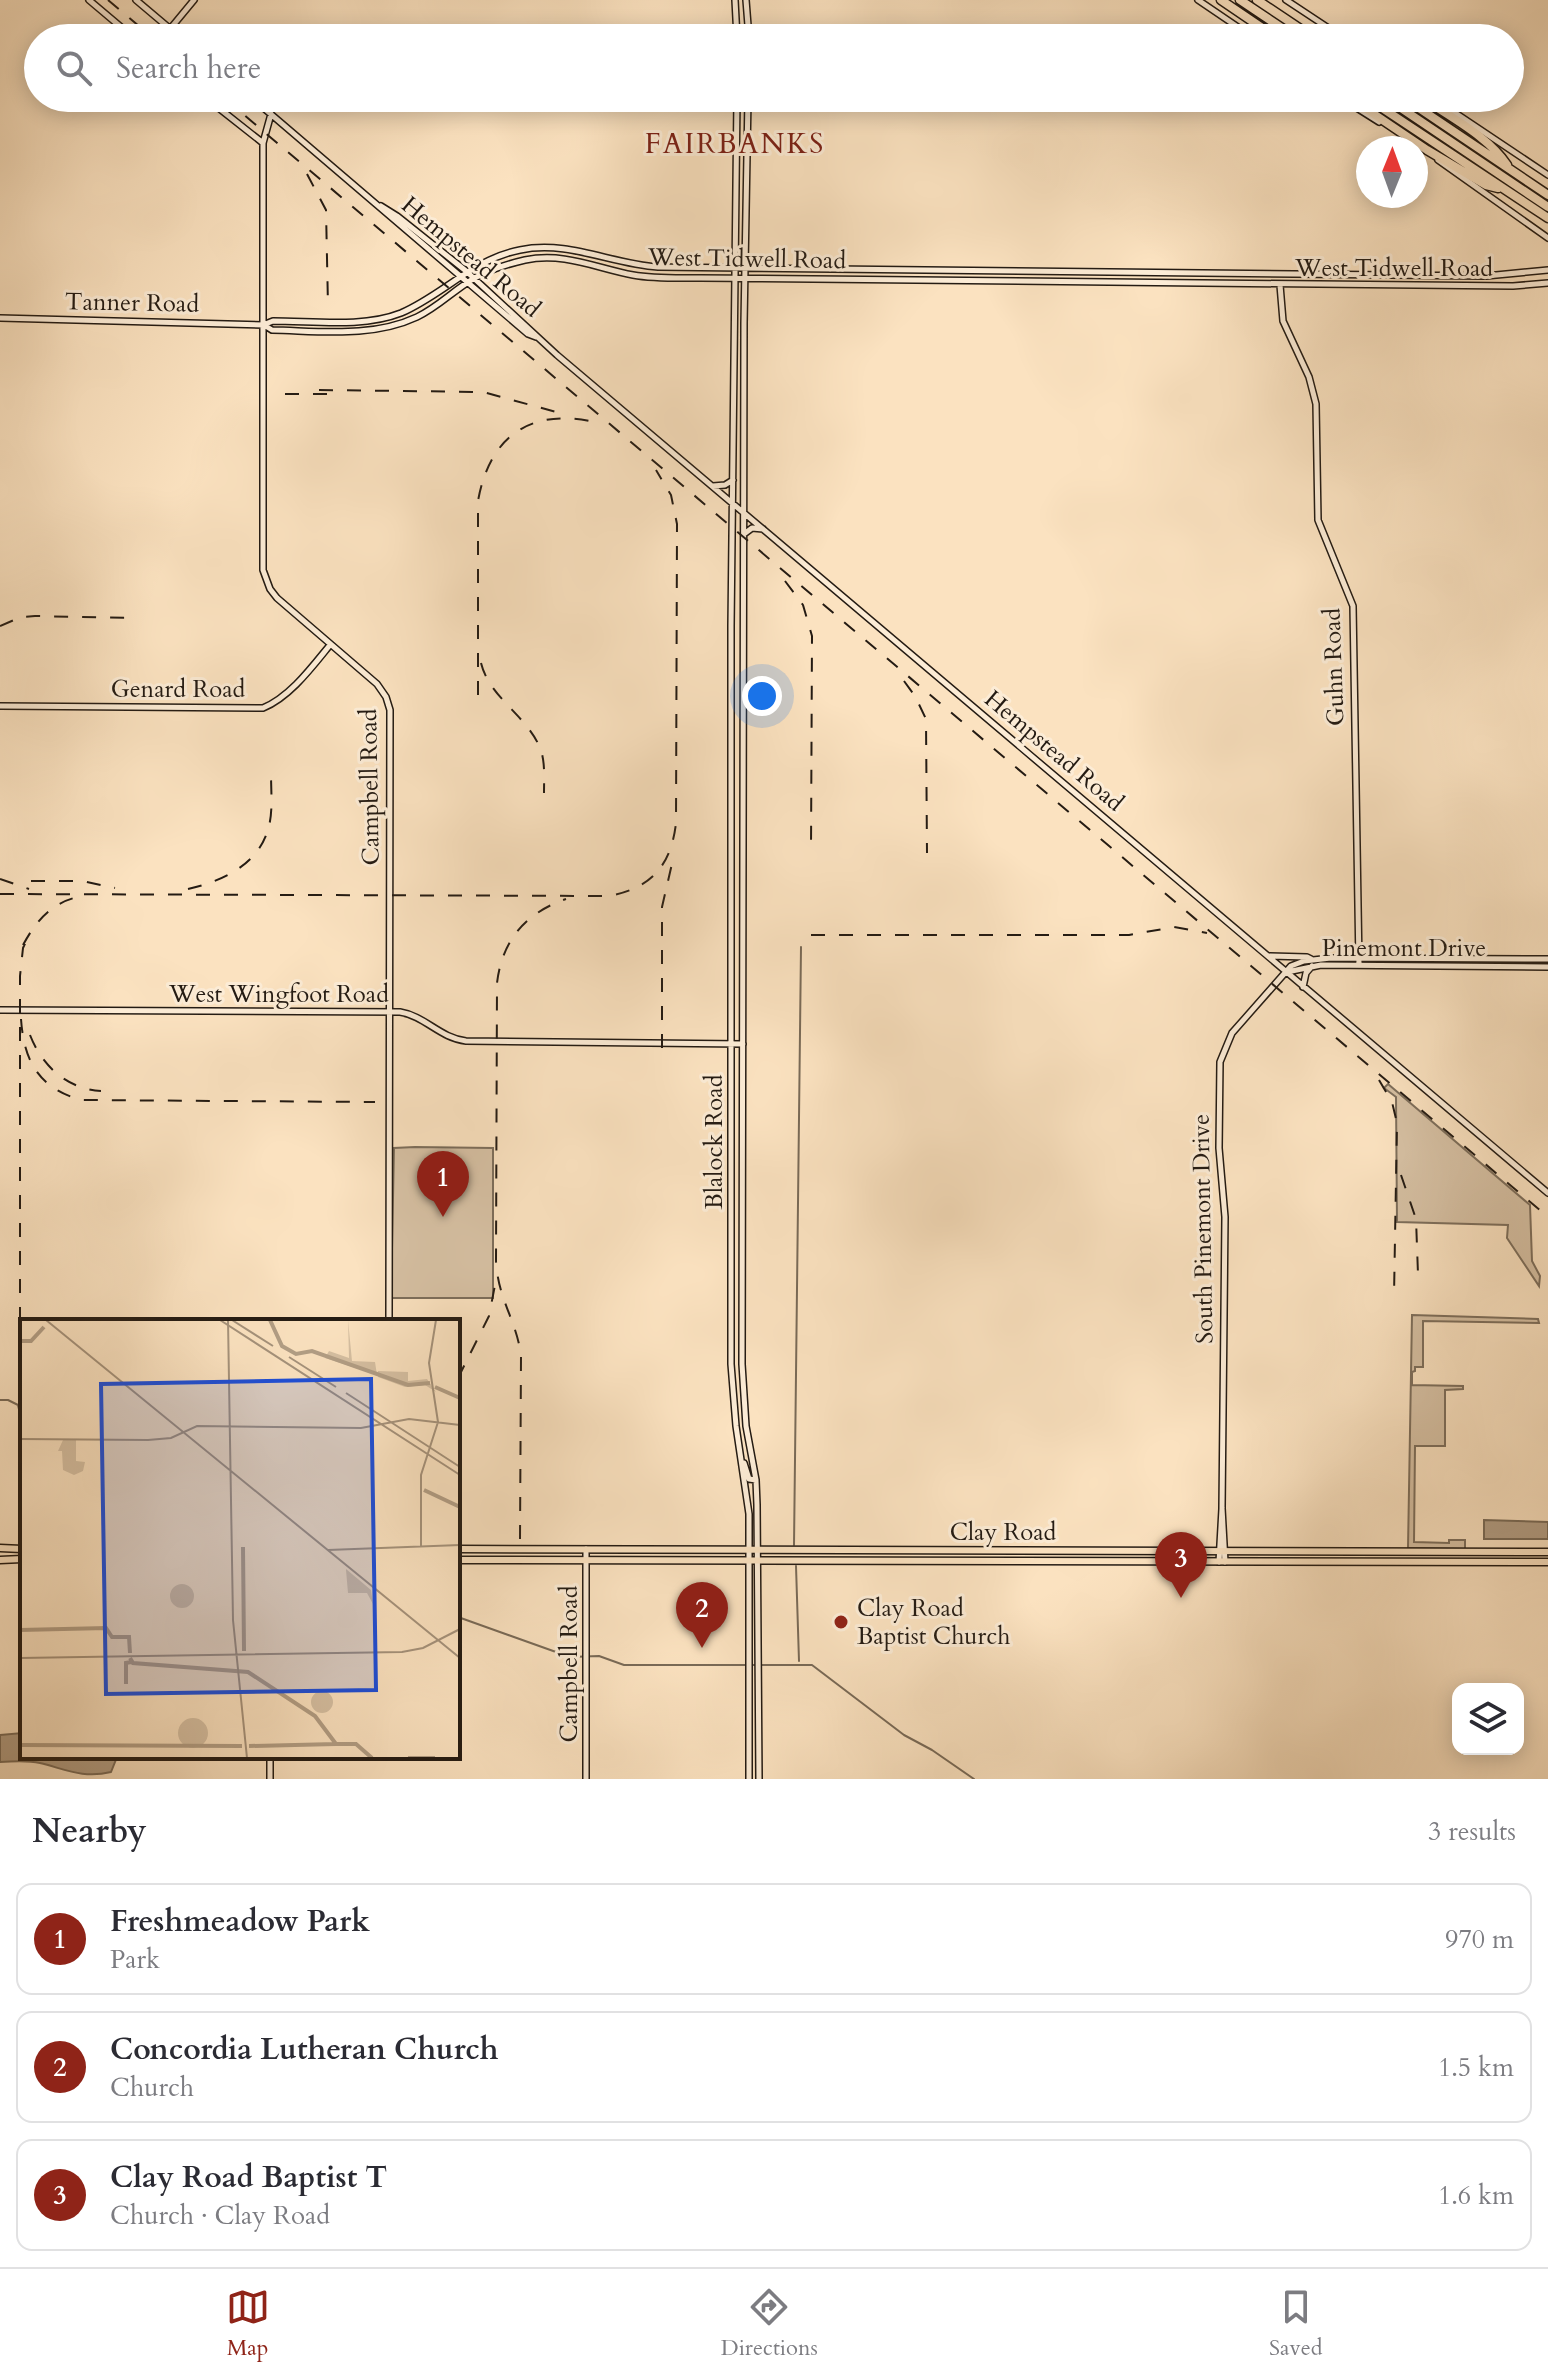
<!DOCTYPE html>
<html lang="en">
<head>
<meta charset="utf-8">
<style>
	:root { --surface:#fff; --page:#f2f2f3; --text:#2b2b33; --muted:#7c7c81; --line:#e1e1e2; --accent:#8f2418 }
	body { margin:0; font-family:Cardo,serif; background:var(--page); color:var(--text) }
	.controls { position:absolute; right:24px; bottom:24px; display:grid; overflow:hidden; border-radius:16px; box-shadow:0 4px 20px #0003 }
	.controls button { width:72px; height:72px; display:grid; place-items:center; padding:0; border:0; border-bottom:2px solid var(--line); background:var(--surface); color:var(--text); font:40px sans-serif }
	.compass { position:absolute; left:1356px; top:136px; width:72px; height:72px; border-radius:50%; background:var(--surface); box-shadow:0 4px 20px #0003; rotate:1deg }
	.you { position:absolute; left:762px; top:696px; width:28px; height:28px; margin:-20px; border:6px solid #fff; border-radius:50%; background:#1a73e8; box-shadow:0 0 0 12px #1a73e833 }
	.badge { display:grid; place-items:center; width:52px; height:52px; border-radius:50%; background:var(--accent); color:#fff; font-size:26px; font-weight:700 }
	.pin { position:absolute; translate:-50% -66px; filter:drop-shadow(0 2px 4px #0008) }
	.pin::after { content:''; position:absolute; top:42px; width:28px; height:24px; background:inherit; clip-path:polygon(0 0,100% 0,50% 100%) }
	.list { margin:0; padding:0; list-style:none }
	h2 { display:flex; justify-content:space-between; align-items:center; height:104px; margin:0; padding:0 32px; font-size:34px }
	h2 small { font-size:26px; font-weight:400; color:var(--muted) }
	.list li { display:grid; grid-template-columns:52px 1fr auto; gap:24px; align-items:center; box-sizing:border-box; height:112px; margin:0 16px 16px; padding:0 16px; border:2px solid var(--line); border-radius:16px }
	.list b { display:block; font-size:30px; white-space:nowrap }
	.list p { margin:0; font-size:26px; white-space:nowrap; color:var(--muted) }
	.list em { font-size:26px; font-style:normal; color:var(--muted) }
	.icon { flex:none; width:44px; height:44px; fill:none; stroke:currentColor; stroke-width:2; stroke-linecap:round; stroke-linejoin:round }
	.map { position:relative; flex:none; width:1548px; height:1779px; overflow:hidden }
	.search { position:absolute; background:var(--surface); box-shadow:0 4px 20px #0003; left:24px; right:24px; top:24px; height:88px; display:flex; align-items:center; gap:20px; box-sizing:border-box; padding:0 28px; border-radius:44px; color:var(--muted); font-size:30px }
	.sheet { height:488px; background:var(--surface) }
	nav { display:flex; justify-content:space-around; align-items:center; box-sizing:border-box; height:112px; border-top:2px solid var(--line); background:var(--surface); font-size:22px; color:var(--muted) }
	nav a { display:grid; justify-items:center; gap:4px }
	nav .on { color:var(--accent) }
	.map>svg:first-child { display:block }
	.green { fill:#d6c0a3; stroke:#7d6e5b; stroke-width:2 }
	.water { fill:#b29e85; stroke:#796a57; stroke-width:2 }
	.lines { fill:none; stroke-linecap:round; stroke-linejoin:round }
	.stream { stroke:#796a57; stroke-width:2 }
	.secondary-casing { stroke:#241b13; stroke-width:8 }
	.primary-casing { stroke:#241b13; stroke-width:9 }
	.highway-casing { stroke:#241b13; stroke-width:11 }
	.secondary { stroke:#fcecd6; stroke-width:5 }
	.primary { stroke:#fbe2c0; stroke-width:6 }
	.highway { stroke:#fbe2c0; stroke-width:8 }
	.rail { stroke:#241b13; stroke-width:2; stroke-dasharray:14 14; stroke-linecap:butt }
	.poi-dot { fill:#8f2418; stroke:#fcecd6; stroke-width:3 }
	.labels { text-anchor:middle; dominant-baseline:central; stroke-width:6; stroke-linejoin:round; paint-order:stroke }
	.street-label { font-size:24px; fill:#241b13; stroke:#fcecd6 }
	.poi-label { font-size:24px; fill:#241b13; stroke:#fcecd6; text-anchor:start }
	.quarter-label { font-size:28px; letter-spacing:2px; fill:#7a1f14; stroke:#fcecd6 }
	.inset-river { fill:none; stroke:#b29e85; stroke-width:4 }
	.inset-road { fill:none; stroke:#a5927b; stroke-width:2 }
	.view { fill:#1d4ed8; fill-opacity:0.15; stroke:#1d4ed8; stroke-width:4 }
	.inset-edge { fill:none; stroke:#241b13; stroke-width:4 }
</style>
</head>
<body>
<div class="map">
<svg width="1548" height="1779" viewBox="0 0 1548 1779">
	<rect width="100%" height="100%" fill="#fbe2c0"/>
	<filter id="stains"><feTurbulence type="fractalNoise" baseFrequency=".0025" numOctaves="4"/><feColorMatrix values="0 0 0 0 .2 0 0 0 0 .09 0 0 0 0 .02 0 0 0 .5 -.17"/></filter>
	<radialGradient id="worn" r=".72"><stop offset=".6" stop-color="#630" stop-opacity="0"/><stop offset="1" stop-color="#630" stop-opacity=".3"/></radialGradient>
	<path class="green" d="M1388,1084L1530,1205L1532,1261L1540,1276L1539,1286L1507,1238L1508,1225L1397,1222L1396,1097L1384,1088Z
		M415,1147L493,1148V1298H391L394,1148Z
		M1412,1315L1538,1319L1539,1323L1423,1321V1367H1415V1371L1412,1372V1385L1463,1386V1389L1445,1390V1446H1415L1414,1542L1449,1543V1540H1465V1549L1408,1548Z"/>
	<path class="water" d="M1484,1520L1548,1522V1539H1484Z
		M22,1733V1757H117L111,1772C83,1779 65,1769 40,1763C27,1760 13,1761 0,1762V1735Z"/>
	<g class="lines">
		<path class="stream" d="M0,1400H8L18,1405L22,1422
			M794,1545L801,947
			M796,1566L799,1661
			M458,1617L570,1657L599,1656L624,1665H812L904,1735L932,1750L974,1779"/>
		<defs>
			<path id="secondary" d="M89,0L134,38
				M136,0L181,38
				M735,0L737,38
				M746,0L749,38
				M1198,0L1254,38
				M1286,0L1336,33
				M170,29L194,0
				M206,98L263,143
				M252,98L528,334L536,337
				M737,98L731,626V1364L736,1426L749,1514V1779
				M748,98L744,324L742,1364L746,1426L756,1480L757,1505L759,1779
				M1341,98L1379,122
				M1433,98L1548,175
				M271,114L263,143V570L270,589L277,598L377,684L386,697L390,710L389,1321
				M1438,160L1548,238
				M381,206L397,216L466,271L557,355L1548,1193
				M1280,285L1283,321L1309,377L1316,404L1318,520L1353,606L1359,965
				M0,318L263,325L273,321C314,321 363,328 401,313C443,295 473,259 520,250C568,240 611,264 658,267L1486,276L1548,270
				M264,325L272,330C321,331 372,338 417,317C438,307 454,290 473,279C488,270 508,264 525,260C564,252 596,268 633,275C655,279 678,278 701,278L1513,286L1548,283
				M713,486L725,485L733,480
				M744,534L752,528L763,529
				M0,706L263,708C290,697 312,667 330,645
				M1270,956L1307,957L1311,959
				M1287,972L1321,965L1548,967
				M1303,987L1306,973L1312,966
				M0,1010L400,1012C425,1016 440,1038 466,1041L743,1044
				M744,1463L749,1479L756,1480
				M586,1549V1779
				M1219,1562L1222,1509
				M1225,1562L1222,1508L1225,1217L1219,1148L1220,1062L1232,1033L1291,966L1304,961L1331,958L1548,959
				M270,1779V1757"/>
			<path id="primary" d="M0,1548L22,1549
				M458,1549L1548,1552
				M0,1560L22,1559
				M458,1560L1548,1562"/>
			<path id="highway" d="M1221,0L1277,38
				M1240,0L1297,38
				M1257,0L1314,38
				M1335,33L1341,38
				M1350,98L1427,150L1486,185L1498,188
				M1367,98L1548,218
				M1386,98L1548,207
				M1404,98L1548,195
				M1423,98C1451,118 1488,136 1507,165"/>
		</defs>
		<use href="#secondary" class="secondary-casing"/>
		<use href="#primary" class="primary-casing"/>
		<use href="#highway" class="highway-casing"/>
		<use href="#secondary" class="secondary"/>
		<use href="#primary" class="primary"/>
		<use href="#highway" class="highway"/>
		<path class="rail" d="M108,0L153,38
			M224,98L1548,1217
			M307,174L326,210L328,306
			M319,390L483,392L560,413
			M285,394H329
			M785,581L803,605L812,636L811,852
			M0,626L21,617L35,616L132,618
			M481,663C490,700 532,718 542,754C545,766 544,780 544,793
			M904,681L915,696L926,719L927,853
			M478,695V501C489,439 527,409 590,421
			M0,879L29,889
			M31,881H82L115,888
			M188,889C223,881 260,864 269,826C273,810 271,791 271,774
			M0,894L609,896C651,888 671,866 676,823L677,524L671,495L656,470
			M811,935H1129L1174,927L1207,933
			M23,945C35,923 49,905 74,898
			M21,1019C24,1062 39,1088 81,1100L375,1102
			M30,1035C42,1066 67,1089 101,1091
			M662,1048V907L674,855
			M1379,1080L1392,1102L1397,1123L1394,1296
			M1401,1175L1416,1219L1418,1274
			M20,1321V976L23,948L29,935
			M458,1378L489,1316L495,1285
			M520,1539L521,1356C517,1321 498,1300 496,1261L497,983C502,941 525,913 566,899"/>
	</g>
	<circle class="poi-dot" cx="841" cy="1622" r="8"/>
	<g class="labels">
		<g class="street-label">
			<text transform="translate(471 257) rotate(40)">Hempstead Road</text>
			<text transform="translate(747 259) rotate(1)">West Tidwell Road</text>
			<text x="1394" y="268">West Tidwell Road</text>
			<text transform="translate(132 303) rotate(1)">Tanner Road</text>
			<text transform="translate(1334 667) rotate(-92)">Guhn Road</text>
			<text x="178" y="689">Genard Road</text>
			<text transform="translate(1054 751) rotate(40)">Hempstead Road</text>
			<text transform="translate(370 787) rotate(-91)">Campbell Road</text>
			<text x="1404" y="948">Pinemont Drive</text>
			<text x="279" y="994">West Wingfoot Road</text>
			<text transform="translate(714 1142) rotate(-90)">Blalock Road</text>
			<text transform="translate(1203 1229) rotate(-91)">South Pinemont Drive</text>
			<text x="1003" y="1532">Clay Road</text>
			<text transform="translate(569 1664) rotate(-90)">Campbell Road</text>
		</g>
		<g class="poi-label">
			<text x="857" y="1608">Clay Road<tspan x="857" dy="28">Baptist Church</tspan></text>
		</g>
		<g class="quarter-label">
			<text x="735" y="144">FAIRBANKS</text>
		</g>
	</g>
	<g transform="translate(20 1319)">
		<rect width="440" height="440" fill="#fbe2c0"/>
		<path d="M328,1L332,42L355,43L357,56L305,39L309,32L329,39ZM358,52L388,53V62L407,60L416,73L405,66L385,68L358,58ZM43,121H56V142L65,143L63,152L54,156L43,151L42,132H38ZM326,251V250L351,271L353,285L347,274H328ZM150 277a12 12 0 1 1 24 0a12 12 0 1 1-24 0ZM291 383a11 11 0 1 1 22 0a11 11 0 1 1-22 0ZM158 414a15 15 0 1 1 30 0a15 15 0 1 1-30 0Z" fill="#d6c0a3"/>
		<path class="inset-river" d="M250,1L262,27L276,35L292,32L388,66L410,64M0,22H11L24,8M415,68L440,79M404,171L440,188M223,228L224,332M0,311L86,309L92,318H109L110,334M110,339L113,344L228,353L295,397L316,425H336L352,439M106,365V344L111,343M0,426L222,427M229,427L316,425M388,439H415"/>
		<path class="inset-road" d="M26,1L440,339M200,1L440,156M208,1L213,301L227,439M212,1L253,27M269,38L316,68M326,74L440,148M0,120L128,121L151,119L177,107L341,109L389,100L440,106M401,228V156L418,103L409,44L416,1M308,231L440,226M0,339L382,333L403,329L440,310"/>
		<path class="view" d="M351,60L356,371L86,375L81,65Z"/>
		<rect width="440" height="440" class="inset-edge"/>
	</g>
	<rect width="100%" height="100%" filter="url(#stains)"/>
	<rect width="100%" height="100%" fill="url(#worn)"/>
</svg>
<div class="controls">
<button><svg class="icon" aria-label="layers" viewBox="0 0 24 24"><path d="M12 4l9 5-9 5-9-5zM3 14l9 5 9-5"/></svg></button>
</div>
<svg class="compass" viewBox="-18 -18 36 36"><path d="M0-13l5 13h-10z" fill="#e53935"/><path d="M0 13l5-13h-10z" fill="#7c7c81"/></svg>
<div class="you"></div>
<div class="pin badge" style="left:443px;top:1217px">1</div>
<div class="pin badge" style="left:702px;top:1648px">2</div>
<div class="pin badge" style="left:1181px;top:1598px">3</div>
<div class="search"><svg class="icon" aria-label="search" viewBox="0 0 24 24"><circle cx="10" cy="10" r="6"/><path d="M15 15l6 6"/></svg>Search here</div>
</div>
<section class="sheet">
<h2>Nearby<small>3 results</small></h2>
<ul class="list">
<li><span class="badge">1</span><div><b>Freshmeadow Park</b><p>Park</p></div><em>970 m</em></li>
<li><span class="badge">2</span><div><b>Concordia Lutheran Church</b><p>Church</p></div><em>1.5 km</em></li>
<li><span class="badge">3</span><div><b>Clay Road Baptist T</b><p>Church · Clay Road</p></div><em>1.6 km</em></li>
</ul>
</section>
<nav>
<a class="on"><svg class="icon" aria-label="map" viewBox="0 0 24 24"><path d="M3 6l6-2 6 2 6-2v14l-6 2-6-2-6 2zM9 4v14M15 6v14"/></svg>Map</a>
<a><svg class="icon" aria-label="directions" viewBox="0 0 24 24"><path d="M12 3l9 9-9 9-9-9zM9 14v-3h6M13 9l2 2-2 2"/></svg>Directions</a>
<a><svg class="icon" aria-label="saved" viewBox="0 0 24 24"><path d="M7 4h10v16l-5-4-5 4z"/></svg>Saved</a>
</nav>
</body>
</html>
